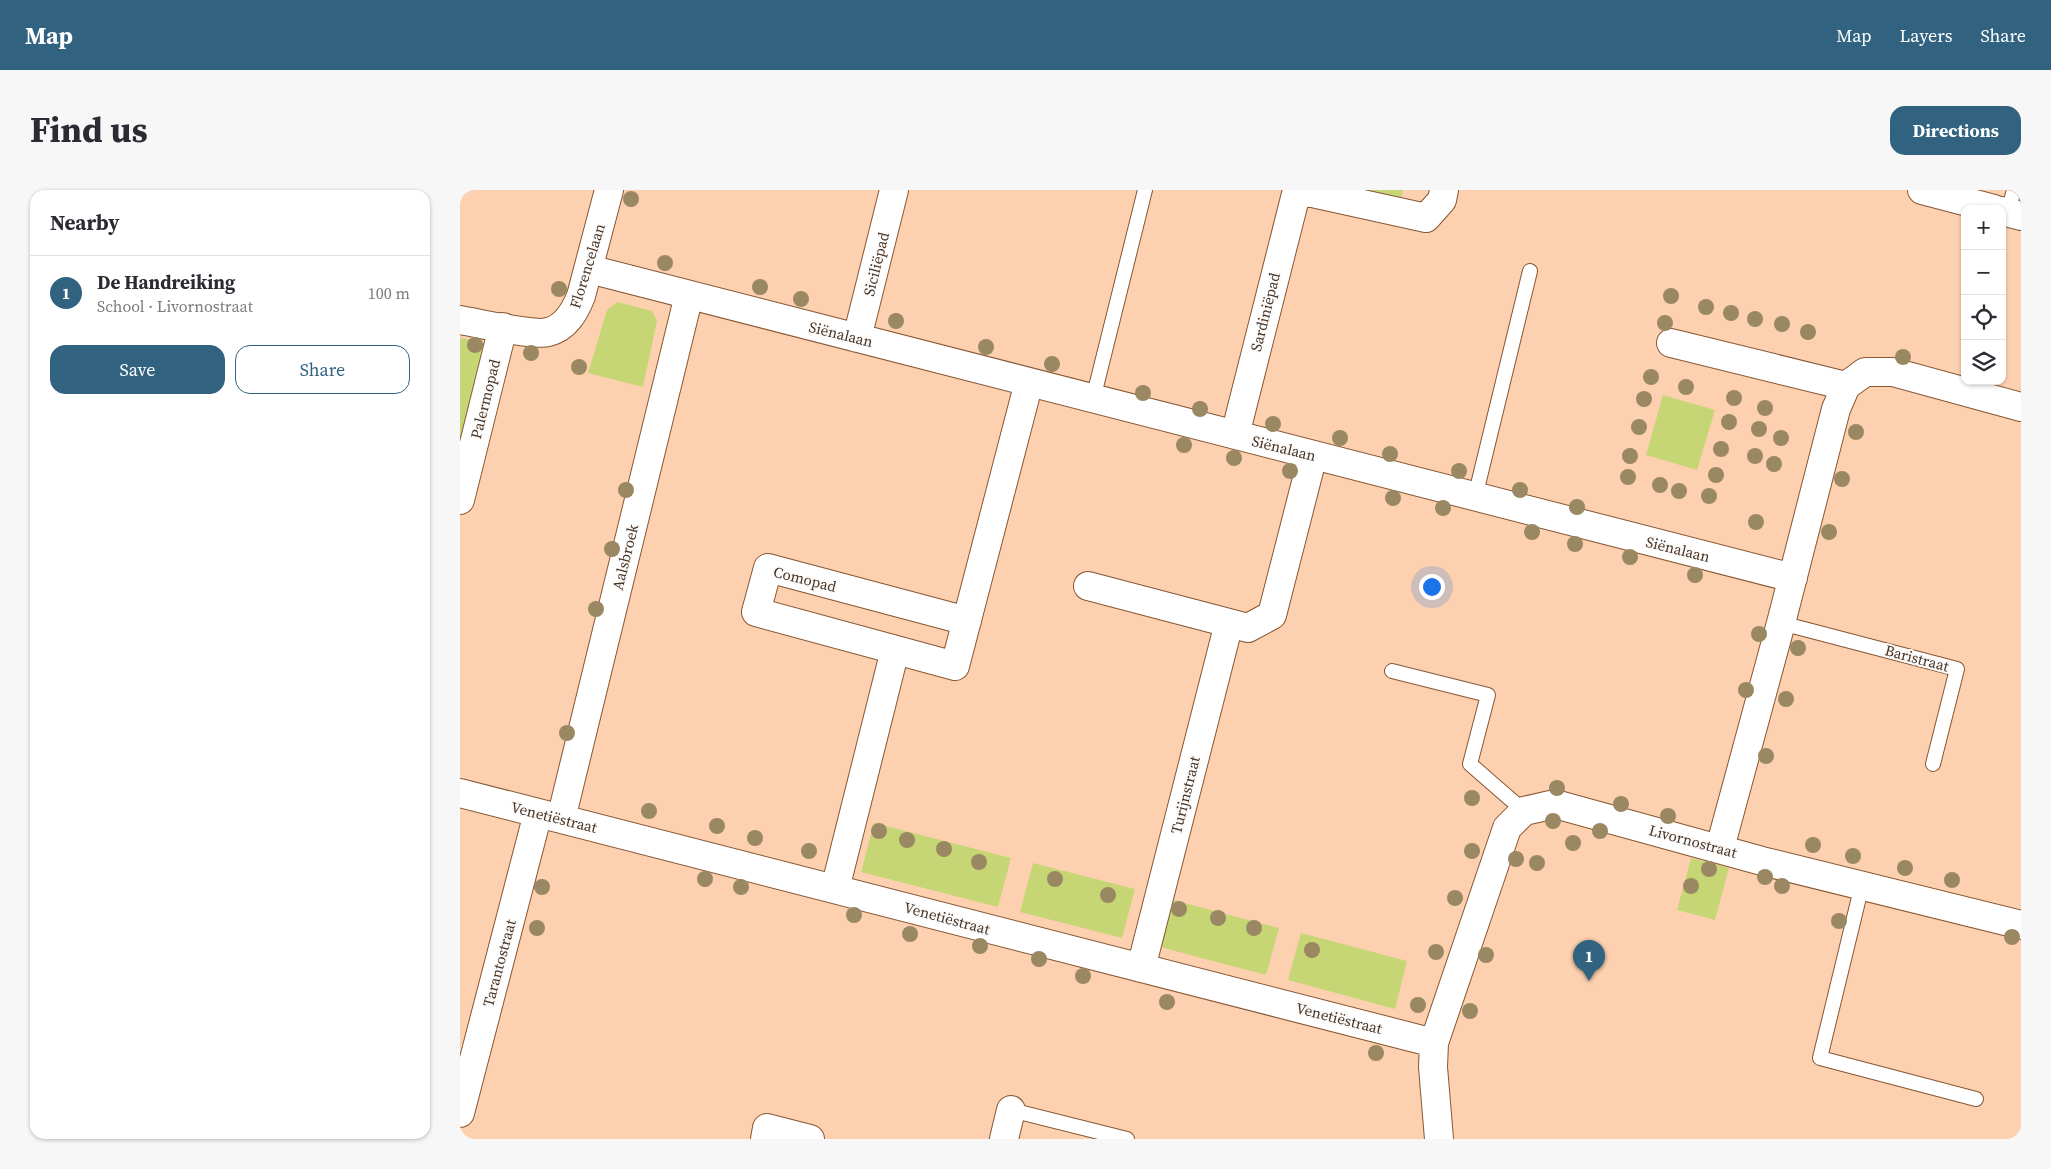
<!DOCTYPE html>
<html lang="en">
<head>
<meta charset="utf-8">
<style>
	:root { --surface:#fff; --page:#f7f7f7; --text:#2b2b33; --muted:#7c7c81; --line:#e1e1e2; --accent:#316380 }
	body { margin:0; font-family:"Source Serif 4",serif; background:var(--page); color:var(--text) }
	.controls { position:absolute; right:15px; top:15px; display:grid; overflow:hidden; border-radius:10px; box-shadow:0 1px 4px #0004 }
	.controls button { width:45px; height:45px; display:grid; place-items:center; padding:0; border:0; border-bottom:1px solid var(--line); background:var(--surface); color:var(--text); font:25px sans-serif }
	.you { position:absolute; left:971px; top:396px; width:18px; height:18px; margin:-12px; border:4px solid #fff; border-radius:50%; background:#1a73e8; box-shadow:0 0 0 8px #1a73e833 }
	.badge { display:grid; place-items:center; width:32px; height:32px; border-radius:50%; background:var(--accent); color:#fff; font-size:16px; font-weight:700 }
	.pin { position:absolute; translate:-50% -41px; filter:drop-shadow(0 1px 2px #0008) }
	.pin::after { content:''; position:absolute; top:26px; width:18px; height:15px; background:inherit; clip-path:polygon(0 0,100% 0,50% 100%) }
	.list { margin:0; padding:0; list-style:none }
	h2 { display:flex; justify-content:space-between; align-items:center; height:65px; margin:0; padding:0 20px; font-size:21px }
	h2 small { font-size:16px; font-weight:400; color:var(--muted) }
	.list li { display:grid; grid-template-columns:32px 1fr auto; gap:15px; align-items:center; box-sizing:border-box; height:75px; padding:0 20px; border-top:1px solid var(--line) }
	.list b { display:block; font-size:19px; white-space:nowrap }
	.list p { margin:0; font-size:16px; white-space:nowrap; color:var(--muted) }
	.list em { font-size:16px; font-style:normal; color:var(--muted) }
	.actions { display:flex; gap:10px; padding:15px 20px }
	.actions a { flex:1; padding:11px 0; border:1px solid var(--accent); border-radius:15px; text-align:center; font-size:18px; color:var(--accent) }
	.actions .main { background:var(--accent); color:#fff }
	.icon { flex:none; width:28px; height:28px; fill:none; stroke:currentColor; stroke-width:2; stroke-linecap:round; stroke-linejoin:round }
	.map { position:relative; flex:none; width:1561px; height:949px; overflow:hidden; border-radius:15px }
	header { display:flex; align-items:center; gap:30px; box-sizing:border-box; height:70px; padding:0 25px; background:var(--accent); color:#fff }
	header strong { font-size:24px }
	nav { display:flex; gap:28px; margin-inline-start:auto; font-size:18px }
	.intro { display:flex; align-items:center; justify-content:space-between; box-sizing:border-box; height:120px; padding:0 30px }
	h1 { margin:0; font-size:35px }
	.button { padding:12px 22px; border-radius:15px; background:var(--accent); color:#fff; font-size:18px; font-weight:700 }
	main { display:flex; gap:30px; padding:0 30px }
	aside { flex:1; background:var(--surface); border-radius:15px; box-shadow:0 1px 4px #0004 }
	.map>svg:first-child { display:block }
	.green { fill:#c7d675 }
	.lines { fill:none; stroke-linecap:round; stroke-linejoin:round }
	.lane-casing { stroke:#875632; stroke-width:16 }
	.street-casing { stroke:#875632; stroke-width:30 }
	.secondary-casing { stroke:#875632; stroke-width:30 }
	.lane { stroke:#fff; stroke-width:14 }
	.street { stroke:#fff; stroke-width:28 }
	.secondary { stroke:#fff; stroke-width:28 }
	.tree { fill:#998862 }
	.labels { text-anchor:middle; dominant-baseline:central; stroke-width:4; stroke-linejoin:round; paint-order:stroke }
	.street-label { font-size:15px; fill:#4a3424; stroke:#fbfbfb }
</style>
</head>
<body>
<header>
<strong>Map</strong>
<nav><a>Map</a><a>Layers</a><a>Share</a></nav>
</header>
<div class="intro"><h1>Find us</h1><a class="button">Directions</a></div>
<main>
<aside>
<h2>Nearby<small></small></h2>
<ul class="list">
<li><span class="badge">1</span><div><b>De Handreiking</b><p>School · Livornostraat</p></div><em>100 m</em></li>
</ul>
<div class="actions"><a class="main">Save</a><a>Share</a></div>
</aside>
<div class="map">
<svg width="1561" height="949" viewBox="0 0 1561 949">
	<rect width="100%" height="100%" fill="#fdd0b0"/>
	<path class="green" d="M871,0H943L940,14Z
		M157,112L192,121L197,131L183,197L128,183L147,120Z
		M0,148L24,152L0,249Z
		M1203,205L1255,220L1237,280L1186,265Z
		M414,633L551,668L538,717L401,682Z
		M1231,668L1269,678L1255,730L1217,720Z
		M573,673L675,699L662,748L560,722Z
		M713,710L819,738L806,785L700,757Z
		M841,743L947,771L935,819L828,790Z"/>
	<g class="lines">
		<defs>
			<path id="lane" d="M1548,22L1554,0
				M633,209L685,0
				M1015,307L1070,81
				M1321,433L1497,479L1473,574
				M932,481L1028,505L1010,574L1064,621
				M1402,695L1360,868L1516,909
				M551,920L667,949"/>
			<path id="street" d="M839,0L966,28L982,10L984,0
				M129,79L1333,388
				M397,148L434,0
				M1211,153L1386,196
				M775,245L837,0
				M0,310L43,137
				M628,396L769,433
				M507,431L308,378L296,422L495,476L569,192
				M0,603L974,853
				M101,629L229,105
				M1260,658L1321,433L1376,219L1386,196L1405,182H1433L1561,217
				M375,699L435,460
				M681,778L769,433L788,438L812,425L853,265
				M0,923L78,623
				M305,949L307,938L350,949
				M544,949L551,920
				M979,949L973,877L974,853L1047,638L1064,621L1095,614L1302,671L1561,735"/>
			<path id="secondary" d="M1462,0L1534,19
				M1542,21L1561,26
				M0,130C18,133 74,146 88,142C106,138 115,121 121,106L149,0"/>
		</defs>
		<use href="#lane" class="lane-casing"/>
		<use href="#street" class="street-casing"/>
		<use href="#secondary" class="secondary-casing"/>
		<use href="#lane" class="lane"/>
		<use href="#street" class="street"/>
		<use href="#secondary" class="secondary"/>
	</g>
	<g class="tree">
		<circle cx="171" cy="9" r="8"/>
		<circle cx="205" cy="73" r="8"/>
		<circle cx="300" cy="97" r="8"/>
		<circle cx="99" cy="99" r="8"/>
		<circle cx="1211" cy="106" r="8"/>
		<circle cx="341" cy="109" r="8"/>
		<circle cx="1246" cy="117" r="8"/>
		<circle cx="1271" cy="123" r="8"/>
		<circle cx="1295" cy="129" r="8"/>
		<circle cx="436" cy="131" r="8"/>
		<circle cx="1205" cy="133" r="8"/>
		<circle cx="1322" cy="134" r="8"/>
		<circle cx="1348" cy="142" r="8"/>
		<circle cx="15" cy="155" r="8"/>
		<circle cx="526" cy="157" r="8"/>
		<circle cx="71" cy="163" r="8"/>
		<circle cx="1443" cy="167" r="8"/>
		<circle cx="592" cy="174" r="8"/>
		<circle cx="119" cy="177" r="8"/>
		<circle cx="1191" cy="187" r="8"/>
		<circle cx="1226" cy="197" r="8"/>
		<circle cx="683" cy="203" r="8"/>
		<circle cx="1274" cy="208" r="8"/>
		<circle cx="1184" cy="209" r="8"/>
		<circle cx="1305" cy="218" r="8"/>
		<circle cx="740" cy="219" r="8"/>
		<circle cx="1269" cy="232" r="8"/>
		<circle cx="813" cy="234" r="8"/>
		<circle cx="1179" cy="237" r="8"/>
		<circle cx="1299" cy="239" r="8"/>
		<circle cx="1396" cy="242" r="8"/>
		<circle cx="880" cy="248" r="8"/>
		<circle cx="1321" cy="248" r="8"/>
		<circle cx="724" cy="255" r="8"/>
		<circle cx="1261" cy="259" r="8"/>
		<circle cx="930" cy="264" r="8"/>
		<circle cx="1170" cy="266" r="8"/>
		<circle cx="1295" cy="266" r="8"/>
		<circle cx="774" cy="268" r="8"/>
		<circle cx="1314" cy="274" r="8"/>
		<circle cx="830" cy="281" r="8"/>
		<circle cx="999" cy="281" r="8"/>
		<circle cx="1256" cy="285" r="8"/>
		<circle cx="1168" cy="287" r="8"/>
		<circle cx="1382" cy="289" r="8"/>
		<circle cx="1200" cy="295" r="8"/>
		<circle cx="166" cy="300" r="8"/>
		<circle cx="1060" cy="300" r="8"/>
		<circle cx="1219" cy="301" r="8"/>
		<circle cx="1249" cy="306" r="8"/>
		<circle cx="933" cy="308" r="8"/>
		<circle cx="1117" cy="317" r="8"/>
		<circle cx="983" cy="318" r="8"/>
		<circle cx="1296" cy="332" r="8"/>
		<circle cx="1072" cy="342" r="8"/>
		<circle cx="1369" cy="342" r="8"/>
		<circle cx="1115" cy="354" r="8"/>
		<circle cx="152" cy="359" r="8"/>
		<circle cx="1170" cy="367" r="8"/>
		<circle cx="1235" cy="385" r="8"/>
		<circle cx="136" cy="419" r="8"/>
		<circle cx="1299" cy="444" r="8"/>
		<circle cx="1338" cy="458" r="8"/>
		<circle cx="1286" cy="500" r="8"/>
		<circle cx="1326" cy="509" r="8"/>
		<circle cx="107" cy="543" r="8"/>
		<circle cx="1306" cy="566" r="8"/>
		<circle cx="1097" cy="598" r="8"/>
		<circle cx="1012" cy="608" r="8"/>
		<circle cx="1161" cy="614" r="8"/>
		<circle cx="189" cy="621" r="8"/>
		<circle cx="1208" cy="626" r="8"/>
		<circle cx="1093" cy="631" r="8"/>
		<circle cx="257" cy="636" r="8"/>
		<circle cx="419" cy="641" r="8"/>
		<circle cx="1140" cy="641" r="8"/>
		<circle cx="295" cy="648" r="8"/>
		<circle cx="447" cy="650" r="8"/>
		<circle cx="1113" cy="653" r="8"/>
		<circle cx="1353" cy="655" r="8"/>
		<circle cx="484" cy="659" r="8"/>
		<circle cx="349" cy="661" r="8"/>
		<circle cx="1012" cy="661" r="8"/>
		<circle cx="1393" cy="666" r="8"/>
		<circle cx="1056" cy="669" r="8"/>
		<circle cx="519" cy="672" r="8"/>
		<circle cx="1077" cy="673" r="8"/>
		<circle cx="1445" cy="678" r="8"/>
		<circle cx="1249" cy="679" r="8"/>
		<circle cx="1305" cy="687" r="8"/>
		<circle cx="245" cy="689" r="8"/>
		<circle cx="595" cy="689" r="8"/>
		<circle cx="1492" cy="690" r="8"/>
		<circle cx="1231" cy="696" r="8"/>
		<circle cx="1322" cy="696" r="8"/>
		<circle cx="82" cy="697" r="8"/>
		<circle cx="281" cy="697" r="8"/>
		<circle cx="648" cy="705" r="8"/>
		<circle cx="995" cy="708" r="8"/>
		<circle cx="719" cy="719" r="8"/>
		<circle cx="394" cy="725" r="8"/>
		<circle cx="758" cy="728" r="8"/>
		<circle cx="1379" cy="731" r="8"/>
		<circle cx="77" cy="738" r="8"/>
		<circle cx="794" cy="738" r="8"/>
		<circle cx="450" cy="744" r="8"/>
		<circle cx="1552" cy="747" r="8"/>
		<circle cx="520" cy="756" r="8"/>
		<circle cx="852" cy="760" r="8"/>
		<circle cx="976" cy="762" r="8"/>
		<circle cx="1026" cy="765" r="8"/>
		<circle cx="579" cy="769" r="8"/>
		<circle cx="623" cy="786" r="8"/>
		<circle cx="707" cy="812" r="8"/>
		<circle cx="958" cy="815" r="8"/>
		<circle cx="1010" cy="821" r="8"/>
		<circle cx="916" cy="863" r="8"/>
	</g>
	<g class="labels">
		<g class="street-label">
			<text transform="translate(416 74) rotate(-76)">Siciliëpad</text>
			<text transform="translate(127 76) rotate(-73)">Florencelaan</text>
			<text transform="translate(805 122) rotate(-76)">Sardiniëpad</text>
			<text transform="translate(381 144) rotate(14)">Siënalaan</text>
			<text transform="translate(25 209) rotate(-76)">Palermopad</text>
			<text transform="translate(824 258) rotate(14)">Siënalaan</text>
			<text transform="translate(1218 359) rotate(14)">Siënalaan</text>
			<text transform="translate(165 367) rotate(-76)">Aalsbroek</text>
			<text transform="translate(345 389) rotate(14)">Comopad</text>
			<text transform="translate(1457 468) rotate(15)">Baristraat</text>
			<text transform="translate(725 605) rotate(-76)">Turijnstraat</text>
			<text transform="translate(94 627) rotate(14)">Venetiëstraat</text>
			<text transform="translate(1233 651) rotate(15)">Livornostraat</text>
			<text transform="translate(487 728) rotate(15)">Venetiëstraat</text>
			<text transform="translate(39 773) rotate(-75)">Tarantostraat</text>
			<text transform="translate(879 828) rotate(14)">Venetiëstraat</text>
		</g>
	</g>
</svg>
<div class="controls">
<button>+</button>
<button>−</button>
<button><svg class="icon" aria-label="locate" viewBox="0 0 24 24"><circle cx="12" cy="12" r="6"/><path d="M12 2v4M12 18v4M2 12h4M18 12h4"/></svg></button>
<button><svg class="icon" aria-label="layers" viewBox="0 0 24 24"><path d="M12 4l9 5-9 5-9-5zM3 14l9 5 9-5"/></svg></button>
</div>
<div class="you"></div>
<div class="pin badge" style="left:1129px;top:791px">1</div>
</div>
</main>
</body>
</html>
